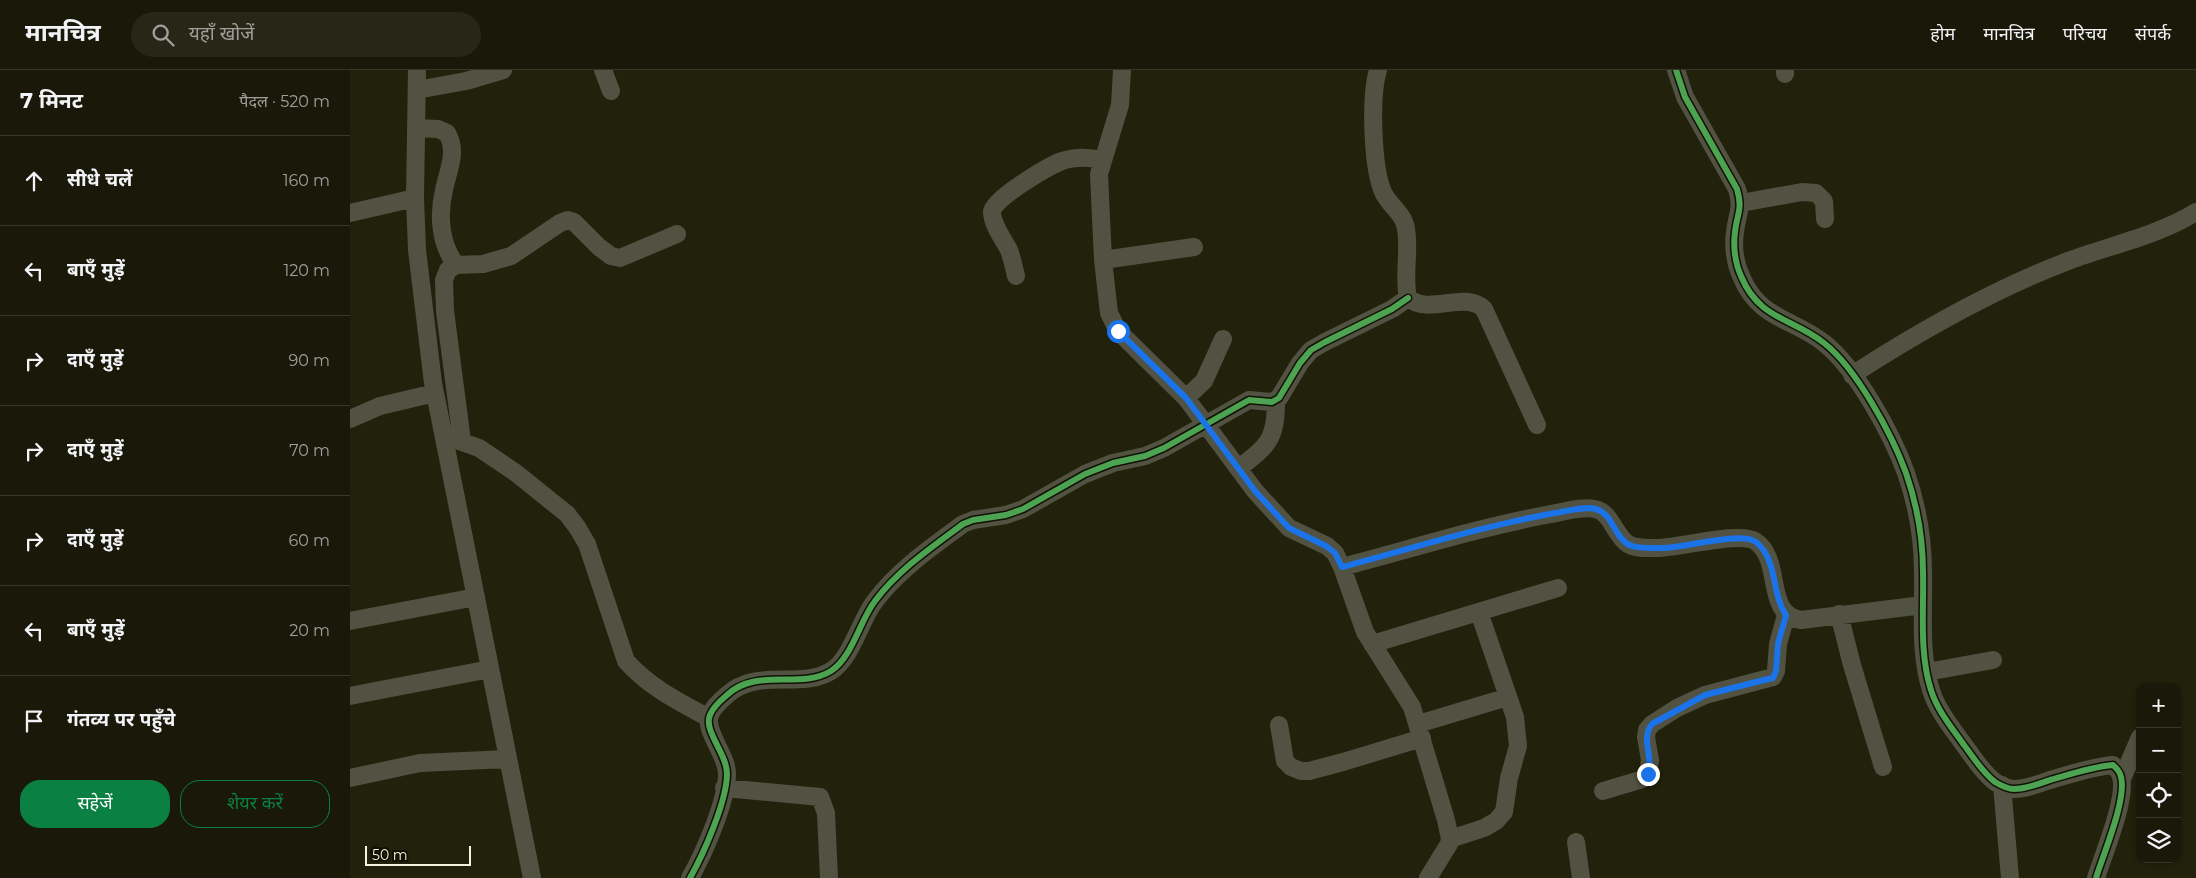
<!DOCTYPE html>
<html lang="hi">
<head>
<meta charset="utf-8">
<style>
	:root { --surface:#1a1909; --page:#272617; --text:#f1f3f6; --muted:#9fa09c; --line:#38382a; --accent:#0b8043 }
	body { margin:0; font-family:Montserrat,"Noto Sans Devanagari",sans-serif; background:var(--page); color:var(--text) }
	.controls { position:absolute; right:15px; bottom:15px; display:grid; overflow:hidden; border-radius:10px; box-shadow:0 1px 4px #0004 }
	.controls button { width:45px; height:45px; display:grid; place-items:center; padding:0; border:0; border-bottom:1px solid var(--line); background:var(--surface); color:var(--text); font:25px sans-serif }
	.scale { position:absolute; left:15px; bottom:12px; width:106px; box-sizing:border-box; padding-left:5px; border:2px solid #f4f3de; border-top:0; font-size:14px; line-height:18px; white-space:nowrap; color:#f4f3de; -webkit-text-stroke:4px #121103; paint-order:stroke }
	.stop { position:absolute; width:15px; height:15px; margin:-11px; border:4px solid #1a73e8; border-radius:50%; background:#fff }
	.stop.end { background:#1a73e8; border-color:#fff; box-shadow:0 1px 5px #0008 }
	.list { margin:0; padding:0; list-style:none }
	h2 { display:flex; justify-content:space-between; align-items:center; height:65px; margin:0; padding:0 20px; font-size:21px }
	h2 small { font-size:16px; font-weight:400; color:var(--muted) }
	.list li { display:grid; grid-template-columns:32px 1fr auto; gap:15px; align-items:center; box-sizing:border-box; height:90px; padding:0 20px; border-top:1px solid var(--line) }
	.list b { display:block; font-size:19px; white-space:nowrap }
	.list em { font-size:16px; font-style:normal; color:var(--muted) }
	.actions { display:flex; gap:10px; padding:15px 20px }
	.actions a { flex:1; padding:11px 0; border:1px solid var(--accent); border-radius:20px; text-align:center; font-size:18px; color:var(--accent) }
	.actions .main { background:var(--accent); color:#fff }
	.icon { flex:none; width:28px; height:28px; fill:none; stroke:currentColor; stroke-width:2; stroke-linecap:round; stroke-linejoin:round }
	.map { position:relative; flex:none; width:1846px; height:808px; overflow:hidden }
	header { display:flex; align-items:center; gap:30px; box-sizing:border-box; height:70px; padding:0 25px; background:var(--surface); border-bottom:1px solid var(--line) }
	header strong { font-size:24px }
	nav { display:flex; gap:28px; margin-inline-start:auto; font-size:18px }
	.search { width:350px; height:45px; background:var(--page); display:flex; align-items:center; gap:12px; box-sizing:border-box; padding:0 18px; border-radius:28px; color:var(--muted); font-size:19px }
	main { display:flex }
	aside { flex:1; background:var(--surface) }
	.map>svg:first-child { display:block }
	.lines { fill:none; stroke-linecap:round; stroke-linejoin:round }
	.minor { stroke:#525242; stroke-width:18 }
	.cycleway-casing { stroke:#121103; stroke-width:9 }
	.cycleway { stroke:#4ca352; stroke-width:6 }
	.route { stroke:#1a73e8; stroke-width:6 }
</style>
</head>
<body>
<header>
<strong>मानचित्र</strong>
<div class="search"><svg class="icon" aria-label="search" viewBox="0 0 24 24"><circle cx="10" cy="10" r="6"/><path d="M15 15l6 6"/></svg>यहाँ खोजें</div>
<nav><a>होम</a><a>मानचित्र</a><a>परिचय</a><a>संपर्क</a></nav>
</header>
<main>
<aside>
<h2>7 मिनट<small>पैदल · 520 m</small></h2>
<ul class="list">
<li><svg class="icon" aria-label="ahead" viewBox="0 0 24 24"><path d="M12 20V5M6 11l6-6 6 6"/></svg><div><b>सीधे चलें</b></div><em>160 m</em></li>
<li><svg class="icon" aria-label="left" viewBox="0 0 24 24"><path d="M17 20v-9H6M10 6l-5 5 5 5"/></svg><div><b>बाएँ मुड़ें</b></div><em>120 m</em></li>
<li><svg class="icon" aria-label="right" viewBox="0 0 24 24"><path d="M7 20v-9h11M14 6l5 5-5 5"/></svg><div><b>दाएँ मुड़ें</b></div><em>90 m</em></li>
<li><svg class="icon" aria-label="right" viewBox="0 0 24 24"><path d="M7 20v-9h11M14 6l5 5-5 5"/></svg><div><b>दाएँ मुड़ें</b></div><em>70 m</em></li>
<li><svg class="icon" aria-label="right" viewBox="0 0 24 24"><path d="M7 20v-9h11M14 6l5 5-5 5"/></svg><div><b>दाएँ मुड़ें</b></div><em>60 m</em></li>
<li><svg class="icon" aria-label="left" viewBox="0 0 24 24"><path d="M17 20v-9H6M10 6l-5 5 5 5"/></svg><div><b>बाएँ मुड़ें</b></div><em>20 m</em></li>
<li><svg class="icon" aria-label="arrive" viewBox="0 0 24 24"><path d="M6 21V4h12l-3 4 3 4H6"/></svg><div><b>गंतव्य पर पहुँचे</b></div></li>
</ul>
<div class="actions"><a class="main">सहेजें</a><a>शेयर करें</a></div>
</aside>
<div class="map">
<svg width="1846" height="808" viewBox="0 0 1846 808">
	<rect width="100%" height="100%" fill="#22210c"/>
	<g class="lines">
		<path class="minor" d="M67,0L65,128L67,180L83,313L182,808
			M253,0L261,21
			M772,0L770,35L749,104L753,190L759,243L768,261L836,328L905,421L939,458L977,476L985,483L992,497L1015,562L1062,637L1096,750L1100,769L1099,774L1078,808
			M1028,0C1020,26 1022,100 1034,124C1041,137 1054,144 1056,159C1060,182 1053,205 1058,228C1080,246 1114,220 1134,239L1187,355
			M1326,0L1335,27L1387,119C1393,140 1387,143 1385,162C1383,176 1385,193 1391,206C1409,250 1443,248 1474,273C1506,298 1542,364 1556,403C1567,435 1573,468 1573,502C1574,540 1569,583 1581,620C1587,640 1602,658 1614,675C1624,688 1632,702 1645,712C1650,715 1658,719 1664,719C1676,719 1689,714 1700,710C1721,704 1741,697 1763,695C1767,699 1770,701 1771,707C1777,729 1753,785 1746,808
			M1435,0V4
			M67,20L116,11L153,0
			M67,58L88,59L97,63C108,82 98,100 94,120C88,145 90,174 106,195
			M1391,133L1452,122L1466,123L1474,131L1475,149
			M0,143L65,128
			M753,190L844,177
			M666,206C664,197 662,188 659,180C653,169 642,154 642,142C642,129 699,96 712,91C726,86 739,87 753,90
			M1502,305C1570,261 1642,220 1718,191C1761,175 1807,166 1846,142
			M836,328L854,311L873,269
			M0,349L30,336L85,323
			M101,368L129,378L166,403L217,444L227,457L237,474L276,591C299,617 329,632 359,648
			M112,371L95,241L94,210L98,200L106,195L133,194L161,186L210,153L218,150L224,152L249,177L261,186L270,188L327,164
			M889,398C919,375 926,369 926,330
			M992,497C1061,479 1130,457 1201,444C1214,442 1231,436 1245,439C1261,442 1265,466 1278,474C1286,479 1299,478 1308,478C1329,478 1390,461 1405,471C1434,490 1413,544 1451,550L1573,535
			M1489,544L1502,595L1533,697
			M0,551L126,527
			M1022,574L1208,518
			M1577,602L1643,590
			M0,626L140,599
			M1068,654L1158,627
			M929,655L935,691L941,697L951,701H959L993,692L1072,668
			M0,708L70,693L157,689
			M1772,709L1790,667
			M1652,715L1660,808
			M374,718L470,727L476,743L479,808
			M1253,721L1293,709L1298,704L1300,690L1296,667L1297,660L1302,654L1327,638L1355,625L1423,607L1426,601L1428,574L1436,545
			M1100,769L1134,758L1146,751L1154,742L1159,708L1168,676L1165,647L1129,542
			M1226,772L1231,808
			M340,808C354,783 376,733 377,705C378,685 353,661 360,645C363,637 371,630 377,625C407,597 450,620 481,601C502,588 510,550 525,531C548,500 582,477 613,454L623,450L656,445L673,439L735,404L763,393L795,386L814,378L899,330L922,332L929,328L950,293L961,280L975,272L1042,239L1058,228"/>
		<defs>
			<path id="cycleway" d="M1326,0L1335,27L1387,119C1393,140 1387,143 1385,162C1383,176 1385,193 1391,206C1409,250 1443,248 1474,273C1506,298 1542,364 1556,403C1567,435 1573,468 1573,502C1574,540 1569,583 1581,620C1587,640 1602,658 1614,675C1624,688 1632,702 1645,712C1650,715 1658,719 1664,719C1676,719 1689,714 1700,710C1721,704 1741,697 1763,695C1767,699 1770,701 1771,707C1777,729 1753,785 1746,808
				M340,808C354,783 376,733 377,705C378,685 353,661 360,645C363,637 371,630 377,625C407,597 450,620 481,601C502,588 510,550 525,531C548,500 582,477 613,454L623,450L656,445L673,439L735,404L763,393L795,386L814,378L899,330L922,332L929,328L950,293L961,280L975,272L1042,239L1058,228"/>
		</defs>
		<use href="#cycleway" class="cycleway-casing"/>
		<use href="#cycleway" class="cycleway"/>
	</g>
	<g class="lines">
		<path class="route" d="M768,261L836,328L905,421L939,458L976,476L985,483L992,497C1063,478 1133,456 1205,443C1218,441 1234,436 1246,439C1263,444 1264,467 1279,475C1289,479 1302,478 1313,478C1333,478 1391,461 1406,472C1428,490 1421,523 1436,545L1428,574L1426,601L1423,608L1414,610L1355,625L1302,654C1290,669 1304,686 1298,704"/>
	</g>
</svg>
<div class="controls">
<button>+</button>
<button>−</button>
<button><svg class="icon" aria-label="locate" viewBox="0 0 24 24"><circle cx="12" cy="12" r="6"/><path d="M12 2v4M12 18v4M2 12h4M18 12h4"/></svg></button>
<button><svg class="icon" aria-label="layers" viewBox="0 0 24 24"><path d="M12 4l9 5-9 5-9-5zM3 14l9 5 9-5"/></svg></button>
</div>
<div class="scale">50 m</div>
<div class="stop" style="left:768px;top:261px"></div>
<div class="stop end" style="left:1298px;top:704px"></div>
</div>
</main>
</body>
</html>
